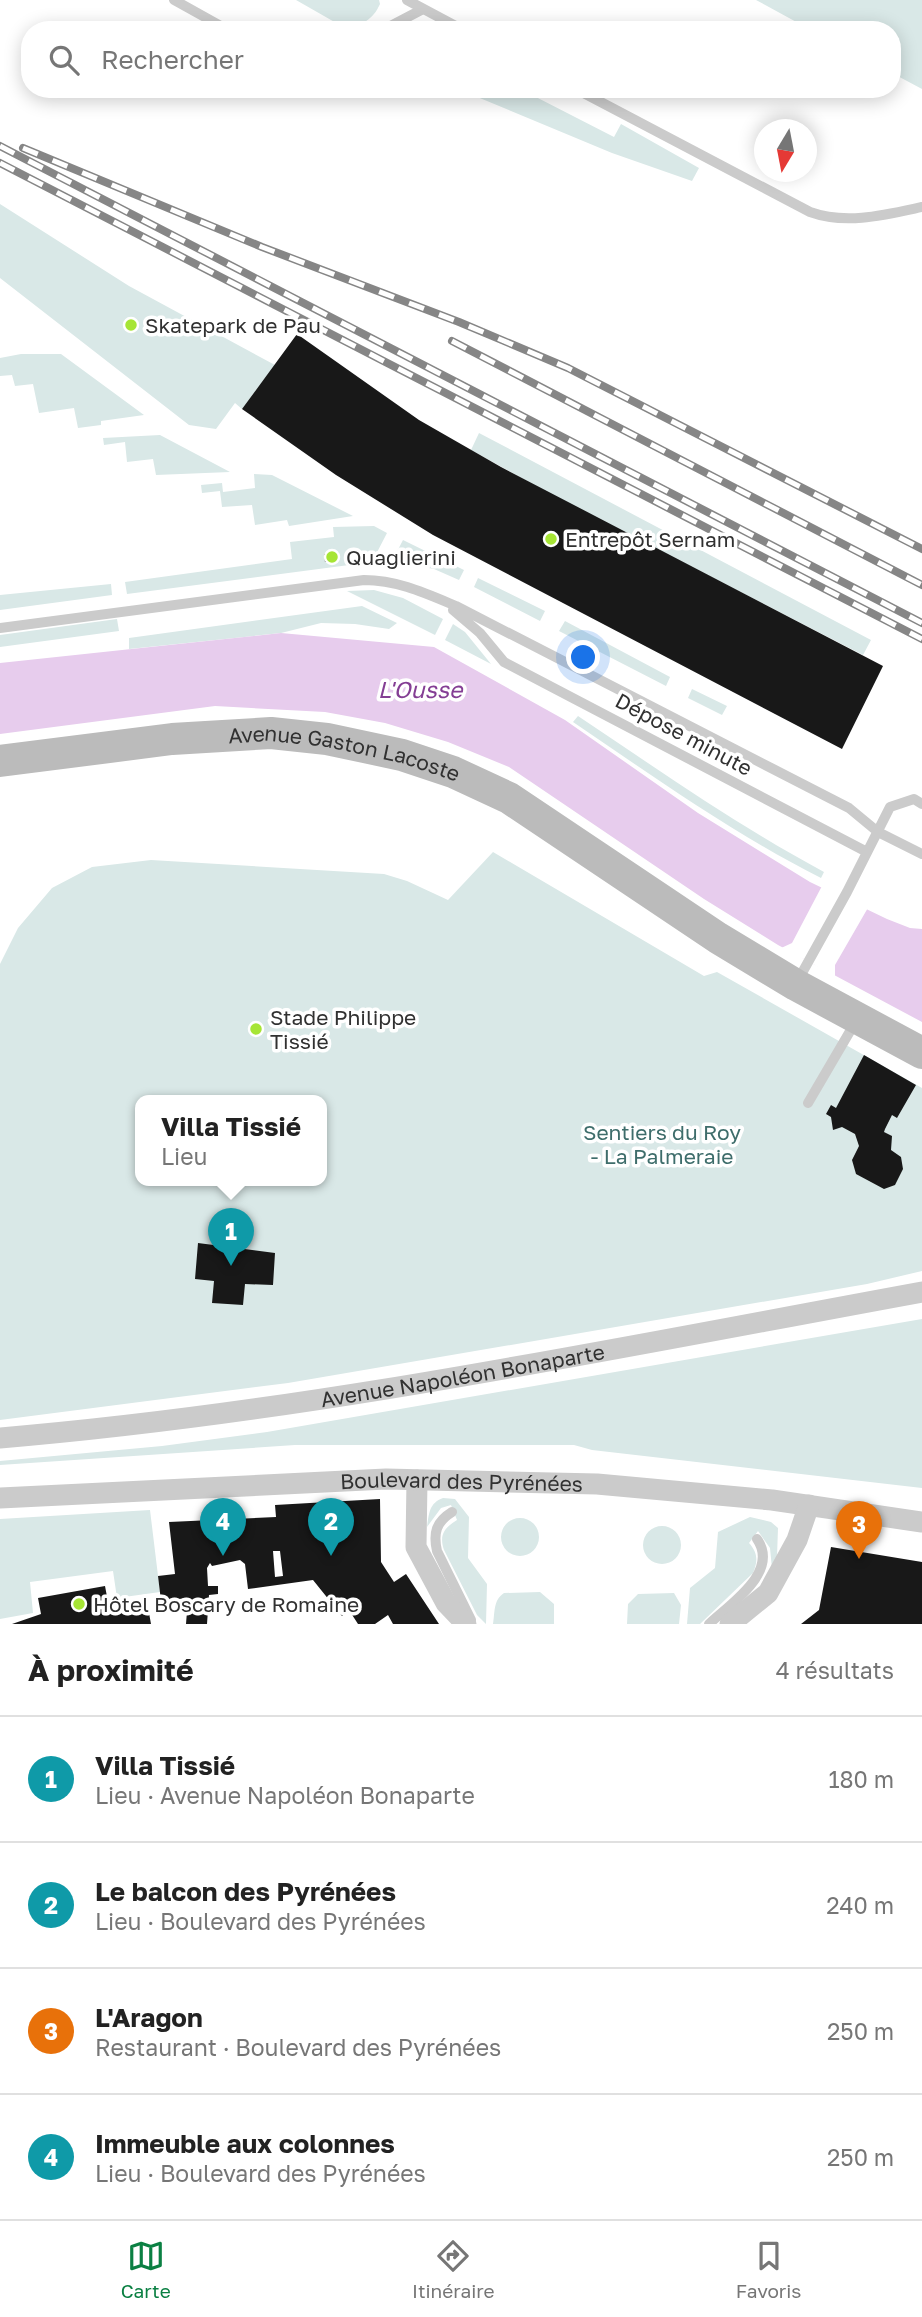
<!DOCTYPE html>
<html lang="fr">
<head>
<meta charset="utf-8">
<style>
	:root { --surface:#fff; --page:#f2f2f2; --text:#222; --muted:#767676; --line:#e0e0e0; --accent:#0b8043 }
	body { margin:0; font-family:"Golos Text",sans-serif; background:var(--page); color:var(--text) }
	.compass { position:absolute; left:754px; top:119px; width:63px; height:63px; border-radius:50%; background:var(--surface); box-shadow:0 4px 18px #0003; rotate:190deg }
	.you { position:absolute; left:584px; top:658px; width:24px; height:24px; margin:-18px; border:5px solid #fff; border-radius:50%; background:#1a73e8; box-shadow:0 0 0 10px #1a73e833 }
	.badge { display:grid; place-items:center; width:46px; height:46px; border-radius:50%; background:var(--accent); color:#fff; font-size:23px; font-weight:700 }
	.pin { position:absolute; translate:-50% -58px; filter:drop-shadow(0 2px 4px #0008) }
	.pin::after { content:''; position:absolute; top:37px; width:24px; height:21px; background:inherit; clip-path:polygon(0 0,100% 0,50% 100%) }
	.popup { position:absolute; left:135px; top:1095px; width:192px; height:91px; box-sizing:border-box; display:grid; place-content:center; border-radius:14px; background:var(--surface); filter:drop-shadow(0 2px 5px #0005); font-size:23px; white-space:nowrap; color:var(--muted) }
	.popup b { font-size:26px; color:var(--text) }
	.popup::after { content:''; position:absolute; left:50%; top:100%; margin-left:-14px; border:14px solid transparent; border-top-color:var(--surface) }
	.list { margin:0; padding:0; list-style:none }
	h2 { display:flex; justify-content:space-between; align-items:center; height:91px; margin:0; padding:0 28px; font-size:30px }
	h2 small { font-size:23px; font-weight:400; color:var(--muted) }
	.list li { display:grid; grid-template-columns:46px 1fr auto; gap:21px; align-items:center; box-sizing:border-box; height:126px; padding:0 28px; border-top:2px solid var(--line) }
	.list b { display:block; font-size:26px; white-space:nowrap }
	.list p { margin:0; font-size:23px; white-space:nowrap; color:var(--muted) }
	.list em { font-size:23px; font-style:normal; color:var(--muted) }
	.icon { flex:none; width:38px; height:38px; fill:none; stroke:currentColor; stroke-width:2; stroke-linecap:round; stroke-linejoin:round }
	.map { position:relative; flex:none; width:922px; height:1624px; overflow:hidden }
	.search { position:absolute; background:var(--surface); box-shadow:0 4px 18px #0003; left:21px; right:21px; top:21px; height:77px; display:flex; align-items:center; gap:18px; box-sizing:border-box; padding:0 24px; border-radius:28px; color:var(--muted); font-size:26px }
	.sheet { height:595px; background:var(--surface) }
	nav { display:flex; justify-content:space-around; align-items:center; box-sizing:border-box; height:98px; border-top:2px solid var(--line); background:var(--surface); font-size:19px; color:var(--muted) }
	nav a { display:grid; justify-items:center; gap:4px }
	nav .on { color:var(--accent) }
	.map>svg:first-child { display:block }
	.green { fill:#d9e8e7; fill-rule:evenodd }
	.water { fill:#e7cced }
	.pier { fill:#fff }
	.building { fill:#181818; fill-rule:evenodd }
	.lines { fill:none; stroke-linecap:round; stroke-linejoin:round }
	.lane { stroke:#cbcbcb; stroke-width:10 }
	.street { stroke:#cbcbcb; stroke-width:21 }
	.secondary { stroke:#bbb; stroke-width:32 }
	.rail-casing { stroke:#868686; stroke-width:8 }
	.rail { stroke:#fff; stroke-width:5; stroke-dasharray:16; stroke-linecap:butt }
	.poi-dot { fill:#a6e535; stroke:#fff; stroke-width:2.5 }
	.labels { text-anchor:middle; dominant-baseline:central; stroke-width:7; stroke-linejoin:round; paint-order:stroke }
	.poi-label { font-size:21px; fill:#313131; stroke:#fff; text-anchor:start }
	.street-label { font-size:21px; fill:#313131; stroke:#fff }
	.park-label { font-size:21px; fill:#3e6d6b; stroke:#fff }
	.water-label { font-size:23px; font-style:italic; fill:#843e94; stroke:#fff }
</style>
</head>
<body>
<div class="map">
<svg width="922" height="1624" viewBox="0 0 922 1624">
	<rect width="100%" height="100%" fill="#fff"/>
	<path class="green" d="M296,0H379L380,4C373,20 362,25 345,28Z
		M756,0H922V89L892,73V30H811Z
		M458,89H534L532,95L614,137L621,124L699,168L692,181L612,153Z
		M0,204L129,286L275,365L242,409L235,403L216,429L189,425L0,278Z
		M21,354H61L144,415L101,421V425L78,428L74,408L39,413L33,384L15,386L12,375L0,376V358Z
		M479,433L871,640L863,655L556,497L471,450Z
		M160,435L230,472L156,475L153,459L127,462L125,442L104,445L103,438Z
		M254,474L272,475L353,516L289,526L287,520L255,525L252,505L222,507L220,491L202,493L201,485L222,483L223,492L255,488Z
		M374,526L387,533L372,562L127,594L125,582L292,559L290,542L334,537L333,527Z
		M403,540L464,570L459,580L434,569L392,561Z
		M478,578L545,611L540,621L474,587Z
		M111,584L112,595L0,610V595Z
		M374,590L403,598L443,619L435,635L347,591Z
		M362,606L397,623L389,629L355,624L321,623L281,633L129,649V638Z
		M117,619L119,631L0,647V635Z
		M565,621L670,677L666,686L559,631Z
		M453,624L465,632L491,664L445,640Z
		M692,689L727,706L722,715L688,698Z
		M578,716C659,770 738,826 824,872L821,878C734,834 654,777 573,722Z
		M493,852L704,976L717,972L922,1088V1271L867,1284L288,1383L0,1420V964L18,928L52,888L92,867L151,860L384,874L407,881L448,900ZM140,1100H322V1180H140Z
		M922,1319V1488L592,1450L574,1445H295L0,1465V1461L162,1446L267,1432Z
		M443,1498L455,1499L469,1517L468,1558L487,1584L486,1624L477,1615L444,1550C439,1535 444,1528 457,1520L451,1505L441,1508L427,1527C429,1514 429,1503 443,1498Z
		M150,1510L160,1592L117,1598L113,1571L30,1582L33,1613L0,1619V1519Z
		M750,1517L771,1522L778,1528L777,1557L772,1569L770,1548L758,1531L749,1543C758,1553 758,1561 753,1573L700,1624H687L690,1588L715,1568L718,1532Z
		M501 1537a19 19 0 1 1 38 0a19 19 0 1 1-38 0Z
		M643 1545a19 19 0 1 1 38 0a19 19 0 1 1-38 0Z
		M540,1592L554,1604V1624H493C495,1613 493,1600 504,1593Z
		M674,1593L681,1605L679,1624H627L628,1604L638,1594Z"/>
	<path class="water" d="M281,633L434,647L565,720L698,813L810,882L887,919L910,928L922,929V1022L778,945L704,899L509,767L448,742L385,723L325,712L215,706L0,734V663Z"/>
	<path class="pier" d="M823,884L869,906L835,965V979L809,961L779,949L792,943Z"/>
	<path class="building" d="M297,334L419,420L501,467L883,666L842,749L433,535L336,475L242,409Z
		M338,552L339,560L325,562L324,554Z
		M864,1055L916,1085L897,1118L892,1115L885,1129L884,1132L892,1136L891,1150L901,1157L903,1169L895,1185L884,1189L856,1174L852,1160L859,1146L855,1134L842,1127L833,1130L831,1117L826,1114L831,1105L836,1108Z
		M198,1243L275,1253L273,1285L245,1284L243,1305L212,1303L214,1281L195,1279Z
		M380,1499L381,1562L394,1582L406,1574L439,1624H393L388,1615L375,1624H358L349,1610L342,1616L313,1580L248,1589L245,1564L240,1560L212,1566L210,1563L207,1568L208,1586H218V1594L209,1595L207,1624H186L188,1598L161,1601L158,1576L175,1574L169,1522L276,1517L275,1505ZM273,1551H280L283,1576L275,1577Z
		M831,1547L922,1562V1624H801L819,1610Z
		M105,1586L108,1602L117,1601L119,1606L147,1602L151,1624H12L41,1614L38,1598Z"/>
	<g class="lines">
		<path class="lane" d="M174,0L228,30
			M407,0L463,30
			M383,30L423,9
			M576,89L810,212C846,225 885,215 922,207
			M453,610L480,633L504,662L867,852
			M0,628L364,580C397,580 425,593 456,606L849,808L878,832L922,854
			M797,982L847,892L890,807L914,799L922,804
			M808,1103L856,1021
			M452,1512C436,1522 433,1533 437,1551L471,1620
			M709,1624C730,1604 780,1572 757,1539"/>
		<g class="street">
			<path id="s1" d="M0,1438C310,1412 616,1348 922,1292"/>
			<path d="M417,1480L416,1547L446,1603L466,1624"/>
			<path id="s2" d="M0,1498L386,1479L597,1484L772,1500L922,1522"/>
			<path d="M730,1624L768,1593L797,1540L809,1505"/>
		</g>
		<path class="secondary" id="s3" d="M0,761L172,739L271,733L327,739L402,755L453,772L509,798L718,938L796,985L922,1053"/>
		<defs>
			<path id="rail" d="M0,146L922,623
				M23,148L262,247L459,322L568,368L922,549
				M0,163L922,639
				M452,341L922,585"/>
		</defs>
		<use href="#rail" class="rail-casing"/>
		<use href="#rail" class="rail"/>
	</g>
	<g class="poi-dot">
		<circle cx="131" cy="325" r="7"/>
		<circle cx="551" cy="539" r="7"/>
		<circle cx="332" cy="557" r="7"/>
		<circle cx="256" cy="1029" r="7"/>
		<circle cx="79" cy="1604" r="7"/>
	</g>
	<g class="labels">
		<g class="poi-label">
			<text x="145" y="325">Skatepark de Pau</text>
			<text x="565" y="539">Entrepôt Sernam</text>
			<text x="346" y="557">Quaglierini</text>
			<text x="270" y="1017">Stade Philippe<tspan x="270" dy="24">Tissié</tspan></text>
			<text x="93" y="1604">Hôtel Boscary de Romaine</text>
		</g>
		<g class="street-label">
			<text transform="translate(684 734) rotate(28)">Dépose minute</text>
			<text stroke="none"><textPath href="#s3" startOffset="348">Avenue Gaston Lacoste</textPath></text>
			<text stroke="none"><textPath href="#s1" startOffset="467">Avenue Napoléon Bonaparte</textPath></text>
			<text stroke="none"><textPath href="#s2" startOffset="462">Boulevard des Pyrénées</textPath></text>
		</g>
		<g class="park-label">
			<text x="662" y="1132">Sentiers du Roy<tspan x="662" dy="24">- La Palmeraie</tspan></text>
		</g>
		<g class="water-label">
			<text x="420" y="689">L'Ousse</text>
		</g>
	</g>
</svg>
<svg class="compass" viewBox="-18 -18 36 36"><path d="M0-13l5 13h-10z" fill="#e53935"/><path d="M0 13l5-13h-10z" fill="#767676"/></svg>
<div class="you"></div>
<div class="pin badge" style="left:231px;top:1266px;background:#0f9aa8">1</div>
<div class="popup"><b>Villa Tissié</b>Lieu</div>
<div class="pin badge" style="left:331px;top:1556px;background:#0f9aa8">2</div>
<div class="pin badge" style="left:859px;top:1559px;background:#e8710a">3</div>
<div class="pin badge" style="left:223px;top:1556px;background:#0f9aa8">4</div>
<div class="search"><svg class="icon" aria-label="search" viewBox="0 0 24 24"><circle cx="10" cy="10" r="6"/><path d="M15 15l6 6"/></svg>Rechercher</div>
</div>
<section class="sheet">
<h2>À proximité<small>4 résultats</small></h2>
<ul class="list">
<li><span class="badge" style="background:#0f9aa8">1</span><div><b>Villa Tissié</b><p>Lieu · Avenue Napoléon Bonaparte</p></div><em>180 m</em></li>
<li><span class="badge" style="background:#0f9aa8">2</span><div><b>Le balcon des Pyrénées</b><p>Lieu · Boulevard des Pyrénées</p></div><em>240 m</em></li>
<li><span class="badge" style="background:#e8710a">3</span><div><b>L'Aragon</b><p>Restaurant · Boulevard des Pyrénées</p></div><em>250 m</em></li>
<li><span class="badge" style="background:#0f9aa8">4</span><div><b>Immeuble aux colonnes</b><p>Lieu · Boulevard des Pyrénées</p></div><em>250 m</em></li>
</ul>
</section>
<nav>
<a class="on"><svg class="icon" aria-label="map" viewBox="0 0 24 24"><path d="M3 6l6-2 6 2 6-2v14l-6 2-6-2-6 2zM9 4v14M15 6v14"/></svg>Carte</a>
<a><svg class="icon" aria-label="directions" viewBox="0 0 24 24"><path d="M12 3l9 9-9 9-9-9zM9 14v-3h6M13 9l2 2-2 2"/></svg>Itinéraire</a>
<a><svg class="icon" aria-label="saved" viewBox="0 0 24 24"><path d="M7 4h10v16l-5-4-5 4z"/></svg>Favoris</a>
</nav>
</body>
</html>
